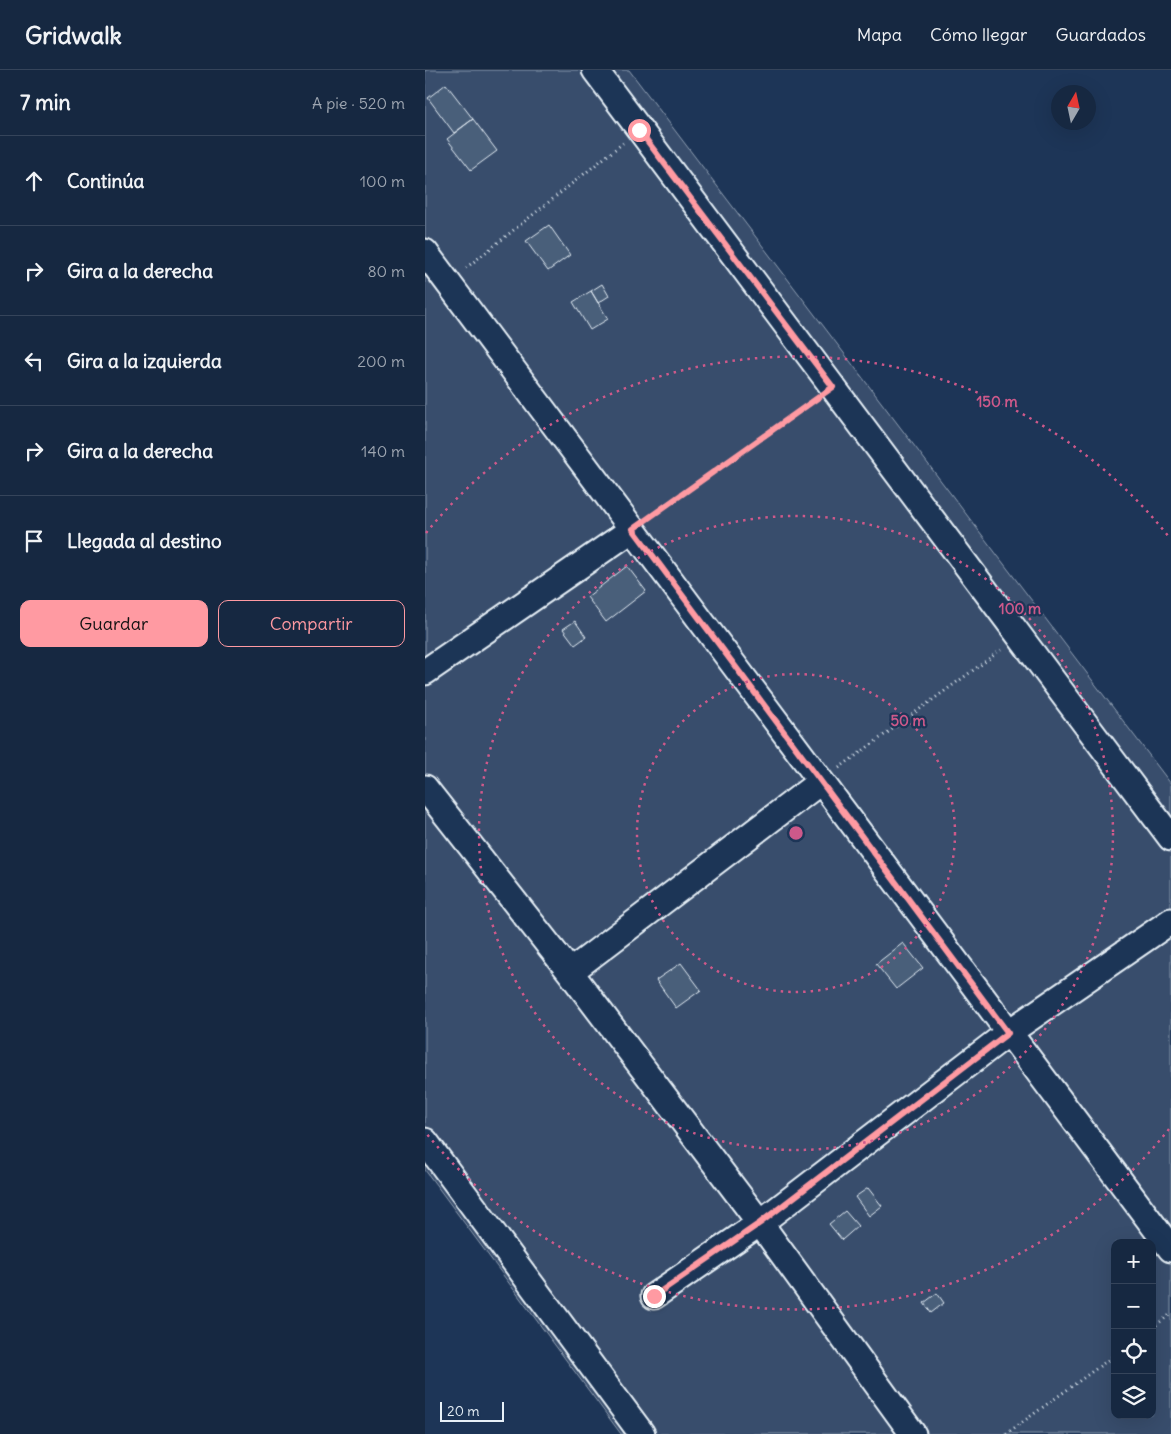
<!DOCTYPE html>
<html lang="es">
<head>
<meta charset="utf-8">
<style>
	:root { --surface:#162841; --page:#23344c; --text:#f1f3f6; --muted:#9ea6b1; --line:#35445a; --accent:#ff9aa2 }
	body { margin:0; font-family:Delius,sans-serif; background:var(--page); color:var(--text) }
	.controls { position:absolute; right:15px; bottom:15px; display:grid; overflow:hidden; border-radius:10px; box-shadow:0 5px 20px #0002 }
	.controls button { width:45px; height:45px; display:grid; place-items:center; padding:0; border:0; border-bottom:1px solid var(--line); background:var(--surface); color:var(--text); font:25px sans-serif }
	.compass { position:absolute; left:626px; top:15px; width:45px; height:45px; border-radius:50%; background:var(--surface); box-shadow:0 5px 20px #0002; rotate:9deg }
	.scale { position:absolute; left:15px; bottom:12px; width:64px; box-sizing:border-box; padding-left:5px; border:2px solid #e8f1f8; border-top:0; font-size:14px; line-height:18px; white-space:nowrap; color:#e8f1f8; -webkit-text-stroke:4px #1d3557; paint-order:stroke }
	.stop { position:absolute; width:15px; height:15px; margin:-11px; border:4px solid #ff9aa2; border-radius:50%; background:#fff }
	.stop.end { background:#ff9aa2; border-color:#fff; box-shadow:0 1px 5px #0008 }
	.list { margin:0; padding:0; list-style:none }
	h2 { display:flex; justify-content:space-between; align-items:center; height:65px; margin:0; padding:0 20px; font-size:21px }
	h2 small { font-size:16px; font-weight:400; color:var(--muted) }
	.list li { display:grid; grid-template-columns:32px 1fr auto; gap:15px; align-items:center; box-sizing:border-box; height:90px; padding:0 20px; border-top:1px solid var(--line) }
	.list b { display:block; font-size:19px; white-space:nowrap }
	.list em { font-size:16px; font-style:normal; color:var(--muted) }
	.actions { display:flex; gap:10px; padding:15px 20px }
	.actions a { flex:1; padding:11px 0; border:1px solid var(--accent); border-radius:10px; text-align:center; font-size:18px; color:var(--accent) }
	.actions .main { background:var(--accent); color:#111 }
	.icon { flex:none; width:28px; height:28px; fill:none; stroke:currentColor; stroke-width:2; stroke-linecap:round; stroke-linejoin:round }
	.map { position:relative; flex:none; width:746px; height:1364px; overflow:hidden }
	header { display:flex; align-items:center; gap:30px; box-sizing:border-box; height:70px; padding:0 25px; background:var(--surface); border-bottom:1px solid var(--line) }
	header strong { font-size:24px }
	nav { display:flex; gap:28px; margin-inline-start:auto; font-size:18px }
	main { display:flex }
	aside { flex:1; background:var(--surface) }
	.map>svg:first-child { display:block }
	.green { fill:#374d6c; stroke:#909fb2; fill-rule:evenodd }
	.building { fill:#495e7a; stroke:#e8f1f8 }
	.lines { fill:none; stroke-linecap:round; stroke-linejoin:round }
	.minor-casing { stroke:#e8f1f8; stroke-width:29 }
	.path { stroke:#e8f1f8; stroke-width:3; stroke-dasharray:1 4; stroke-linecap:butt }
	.minor { stroke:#1d3557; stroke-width:25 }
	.route { stroke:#ff9aa2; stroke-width:6 }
	.ring { fill:none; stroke:#cd598a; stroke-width:2.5; stroke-dasharray:2.5 5 }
	.centre { fill:#cd598a; stroke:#1d3557; stroke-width:2.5 }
	.ring-label { font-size:15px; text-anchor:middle; font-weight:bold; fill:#cd598a; stroke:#1d3557; stroke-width:4.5; stroke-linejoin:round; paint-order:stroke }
</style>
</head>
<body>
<header>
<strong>Gridwalk</strong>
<nav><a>Mapa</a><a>Cómo llegar</a><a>Guardados</a></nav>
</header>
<main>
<aside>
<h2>7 min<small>A pie · 520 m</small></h2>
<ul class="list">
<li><svg class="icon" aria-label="ahead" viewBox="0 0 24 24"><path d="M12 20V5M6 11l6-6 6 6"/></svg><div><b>Continúa</b></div><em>100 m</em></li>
<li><svg class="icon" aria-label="right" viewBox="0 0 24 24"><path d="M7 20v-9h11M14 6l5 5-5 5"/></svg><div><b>Gira a la derecha</b></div><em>80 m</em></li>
<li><svg class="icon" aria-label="left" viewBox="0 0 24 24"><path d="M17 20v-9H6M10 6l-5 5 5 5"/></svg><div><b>Gira a la izquierda</b></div><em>200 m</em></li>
<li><svg class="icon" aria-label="right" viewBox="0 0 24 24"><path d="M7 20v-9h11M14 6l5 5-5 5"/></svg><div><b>Gira a la derecha</b></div><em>140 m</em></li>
<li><svg class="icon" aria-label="arrive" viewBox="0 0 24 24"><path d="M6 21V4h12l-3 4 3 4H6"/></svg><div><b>Llegada al destino</b></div></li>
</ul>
<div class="actions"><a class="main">Guardar</a><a>Compartir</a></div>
</aside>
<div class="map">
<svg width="746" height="1364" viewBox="0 0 746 1364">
	<rect width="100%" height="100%" fill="#1d3557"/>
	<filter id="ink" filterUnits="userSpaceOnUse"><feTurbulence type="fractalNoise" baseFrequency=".02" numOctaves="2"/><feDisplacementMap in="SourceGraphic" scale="10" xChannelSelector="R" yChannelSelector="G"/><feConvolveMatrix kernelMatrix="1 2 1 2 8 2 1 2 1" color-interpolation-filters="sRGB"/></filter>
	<g filter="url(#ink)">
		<path class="green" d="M0,0H204L746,714V1364H196L0,1100ZM690,1173H727V1345H690Z"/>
		<path class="building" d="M21,14L48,49L29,63L3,28Z
			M48,49L72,81L46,100L22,69Z
			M124,155L145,185L123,201L101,171Z
			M177,214L184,226L173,233L166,221Z
			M166,221L183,249L165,260L148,232Z
			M202,496L221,521L181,552L162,527Z
			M150,551L161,567L150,575L138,559Z
			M478,873L498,898L471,919L451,894Z
			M256,893L276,920L251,938L231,910Z
			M443,1118L457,1136L444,1146L430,1127Z
			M420,1141L433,1156L417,1170L404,1154Z
			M512,1223L519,1233L506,1243L499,1233Z"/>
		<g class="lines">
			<defs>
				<path id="minor" d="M170,0L746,768
					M0,182L746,1179
					M0,602L208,459
					M0,718L145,902L335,1153L488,1364
					M145,902L395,712
					M0,1071L217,1364
					M229,1226L335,1153L583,963L746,851"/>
			</defs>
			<use href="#minor" class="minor-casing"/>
			<path class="path" d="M41,198L198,73
				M225,447L389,331
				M414,698L576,580
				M727,1258L746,1244
				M581,1364L690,1285"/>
			<use href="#minor" class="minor"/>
		</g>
	</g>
	<g class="lines" filter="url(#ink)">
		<path class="route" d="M214,60L408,317L208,459L583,963L335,1153L229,1226"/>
	</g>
	<g class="ring">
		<circle cx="371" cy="763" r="159"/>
		<circle cx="371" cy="763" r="317"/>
		<path d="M744 1059A476 476 0 0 1 1 1063M1 463A476 476 0 0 1 744 467"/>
	</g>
	<circle cx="371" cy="763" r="8" class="centre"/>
	<g class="ring-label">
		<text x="572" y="337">150 m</text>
		<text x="595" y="544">100 m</text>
		<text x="483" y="656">50 m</text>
	</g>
</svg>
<div class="controls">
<button>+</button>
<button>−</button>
<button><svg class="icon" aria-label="locate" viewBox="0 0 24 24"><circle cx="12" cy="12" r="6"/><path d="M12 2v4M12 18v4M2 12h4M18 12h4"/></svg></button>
<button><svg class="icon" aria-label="layers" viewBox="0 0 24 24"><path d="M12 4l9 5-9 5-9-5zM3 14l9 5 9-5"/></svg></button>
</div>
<svg class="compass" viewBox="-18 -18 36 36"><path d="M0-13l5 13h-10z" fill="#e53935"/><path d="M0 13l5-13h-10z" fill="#9ea6b1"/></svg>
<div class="scale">20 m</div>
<div class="stop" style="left:214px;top:60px"></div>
<div class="stop end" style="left:229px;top:1226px"></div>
</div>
</main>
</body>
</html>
